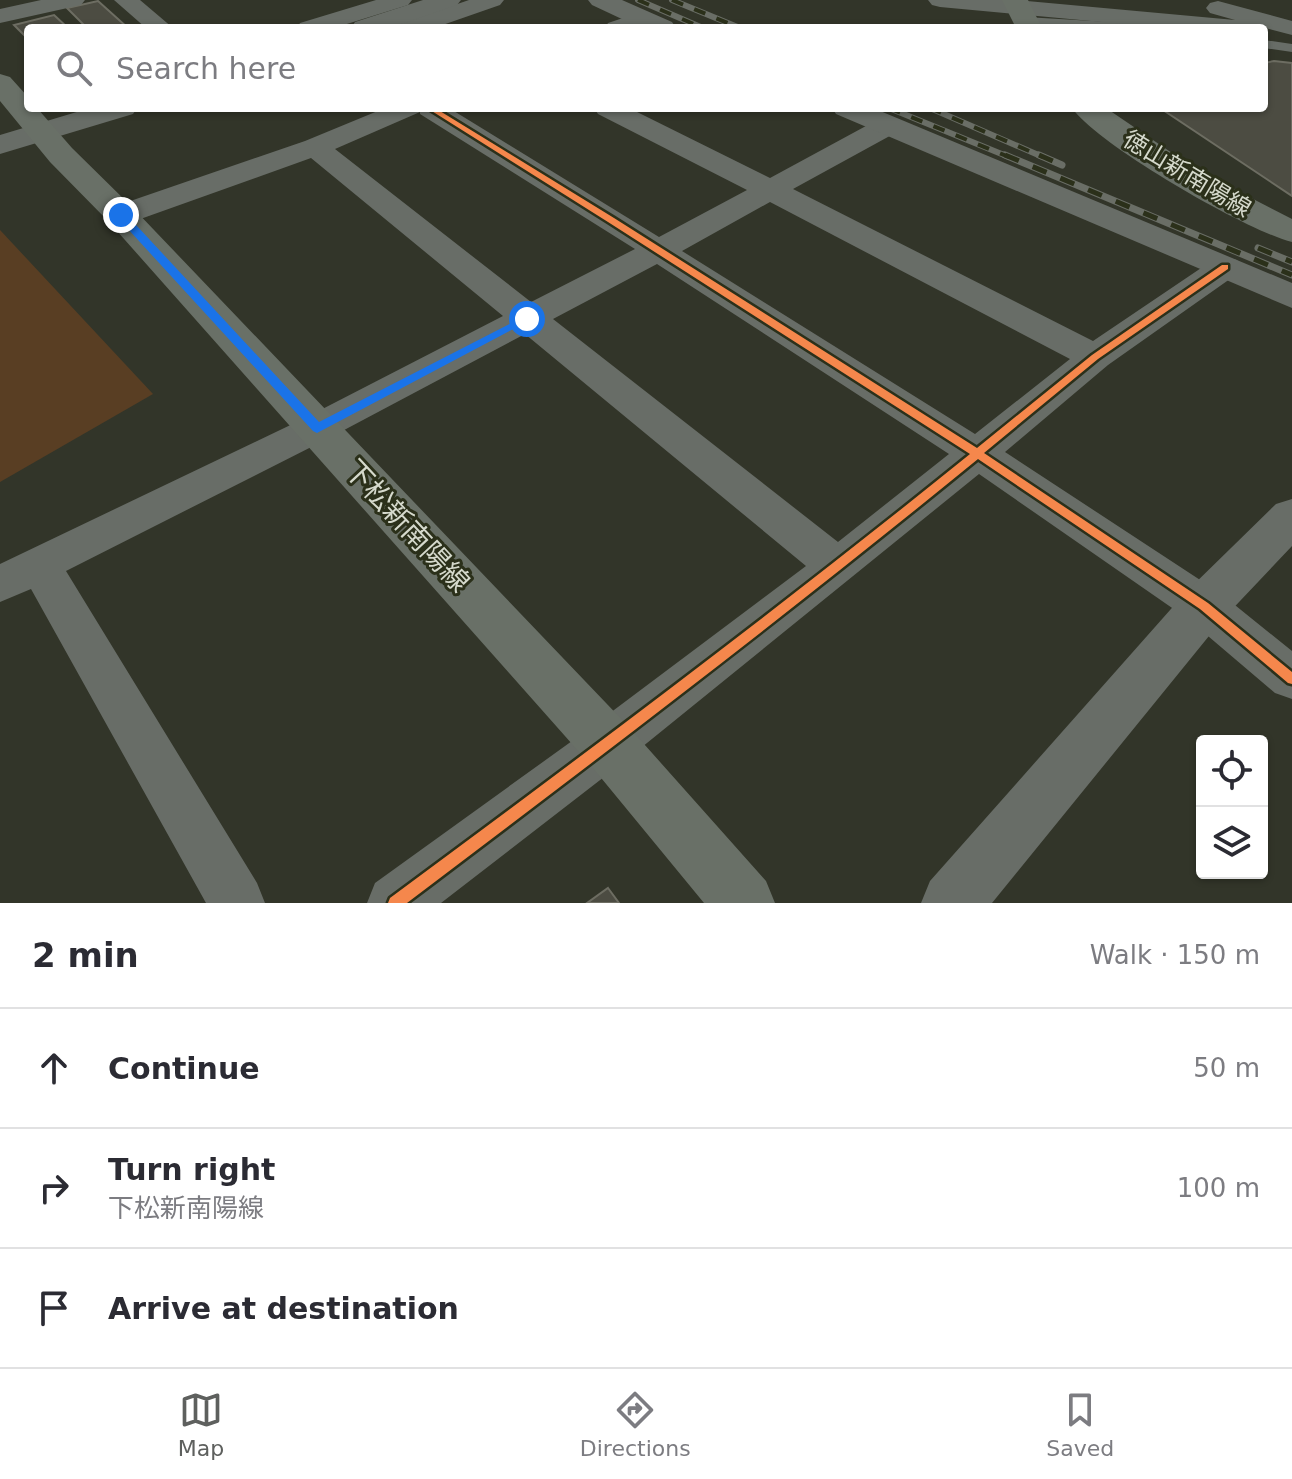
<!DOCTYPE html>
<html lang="en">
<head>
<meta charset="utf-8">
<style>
	:root { --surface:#fff; --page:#f7f7f7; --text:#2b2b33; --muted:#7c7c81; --line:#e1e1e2; --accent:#5e605e }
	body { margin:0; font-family:"DejaVu Sans","Noto Sans JP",sans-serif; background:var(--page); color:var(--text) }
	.controls { position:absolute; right:24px; bottom:24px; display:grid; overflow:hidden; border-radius:8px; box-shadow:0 2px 6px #0004 }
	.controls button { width:72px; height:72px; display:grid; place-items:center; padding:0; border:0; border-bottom:2px solid var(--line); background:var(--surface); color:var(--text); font:40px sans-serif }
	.stop { position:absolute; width:24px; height:24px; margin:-18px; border:6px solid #1a73e8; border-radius:50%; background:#fff }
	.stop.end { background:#1a73e8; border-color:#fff; box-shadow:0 2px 8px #0008 }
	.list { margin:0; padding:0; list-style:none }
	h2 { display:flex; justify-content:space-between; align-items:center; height:104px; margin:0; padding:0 32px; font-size:34px }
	h2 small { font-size:26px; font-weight:400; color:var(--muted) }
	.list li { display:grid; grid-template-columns:52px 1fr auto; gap:24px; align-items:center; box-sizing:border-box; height:120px; padding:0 32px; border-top:2px solid var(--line) }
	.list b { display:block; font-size:30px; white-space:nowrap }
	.list p { margin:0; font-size:26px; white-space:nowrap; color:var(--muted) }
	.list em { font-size:26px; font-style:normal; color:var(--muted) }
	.icon { flex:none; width:44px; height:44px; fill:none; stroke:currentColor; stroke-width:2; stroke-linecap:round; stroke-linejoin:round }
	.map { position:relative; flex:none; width:1292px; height:903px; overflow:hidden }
	.search { position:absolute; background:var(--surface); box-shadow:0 2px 6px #0004; left:24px; right:24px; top:24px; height:88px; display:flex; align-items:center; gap:20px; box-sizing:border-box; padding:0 28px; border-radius:8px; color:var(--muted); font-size:30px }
	.sheet { height:464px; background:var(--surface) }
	nav { display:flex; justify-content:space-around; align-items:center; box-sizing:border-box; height:112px; border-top:2px solid var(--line); background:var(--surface); font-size:22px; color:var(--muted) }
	nav a { display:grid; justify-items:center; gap:4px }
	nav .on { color:var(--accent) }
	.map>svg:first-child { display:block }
	.green { fill:#593e23 }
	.building { fill:#4c4c42; stroke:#6d6d62; stroke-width:2 }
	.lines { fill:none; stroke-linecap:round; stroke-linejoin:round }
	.service { fill:#686d67; fill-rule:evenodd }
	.minor { fill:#686d67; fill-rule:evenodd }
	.tertiary { fill:#686d67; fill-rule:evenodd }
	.secondary { fill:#697067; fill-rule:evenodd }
	.rail-far1-casing { stroke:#6a6e66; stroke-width:6 }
	.rail-casing { stroke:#6a6e66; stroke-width:7 }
	.rail-far1 { stroke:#2b301a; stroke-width:4; stroke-dasharray:12; stroke-linecap:butt }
	.rail { stroke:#2b301a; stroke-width:5; stroke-dasharray:15; stroke-linecap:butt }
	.cycleway-casing { stroke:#2b301a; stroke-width:5 }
	.cycleway { fill:#f5874c; fill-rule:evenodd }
	.route { fill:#1a73e8 }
	.labels { text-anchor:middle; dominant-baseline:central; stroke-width:6; stroke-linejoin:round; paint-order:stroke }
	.far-street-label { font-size:24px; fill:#d5d9cc; stroke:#2b301a }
	.street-label { font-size:28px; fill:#d5d9cc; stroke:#2b301a }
</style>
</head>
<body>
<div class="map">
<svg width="1292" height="903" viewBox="0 0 1292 903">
	<rect width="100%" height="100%" fill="#323529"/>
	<path class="green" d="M0,230L153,394L0,482Z"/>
	<path class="building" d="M98,1L128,28H87L67,8Z
		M54,15L68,28H28V39L14,25Z
		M1274,61L1292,63V196L1160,108H1264V63Z
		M608,888L619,903H587Z"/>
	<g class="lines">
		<path class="service" d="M1025,17L1145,24L1151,28L1021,24L1019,21Z
			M1264,40L1292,44V52L1264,48Z"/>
		<path class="minor" d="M41,0H85L81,5L0,23V9Z
			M114,0H140L173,28H146Z
			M376,0H412L408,5L334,28H297L300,23Z
			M469,0H504L500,5L434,28H399L402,23Z
			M928,0H1016L1235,20L1210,13L1206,8L1210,3L1218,1L1292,21V35L1254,25L1256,28H1166L940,7L932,5Z
			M641,12L649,14L653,19C642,32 621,28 605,28L608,23Z
			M385,108H449L659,237L747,190L598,114L594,108H629L770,178L877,120L887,118L897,120L901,126L897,132L793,189L1093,341L1213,260L1225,257L1237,260L1242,267L1237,274L1108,365L1005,452L1220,593L1292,651V699L1275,693L1188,619L979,474L626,760L441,903H367L375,883L590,728L806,566L525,334L331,437L66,571L257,883L265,903H206L31,589L0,602V564L303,419L503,316L311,158L132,222L121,224L110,222L105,215L110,208L305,141ZM420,112V114L635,249L531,302L335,149ZM770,202L1070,359L975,434L682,251ZM657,264L949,454L838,542L553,319Z"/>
		<path class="tertiary" d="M423,0H461L457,5L390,28H351L355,22Z
			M588,0H622L672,22L676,28H641L592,5Z
			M90,108H137L133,114L0,154V135Z
			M832,108H873L1292,283V308L836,114Z
			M1292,499V546L1222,620L992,903H921L930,881L1186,592L1276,504Z"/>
		<path class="secondary" d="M1002,0H1028L1042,28H1016Z
			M0,74L10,77L28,97V108H37L72,148L133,208L628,726L766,881L775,903H704L588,762L109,222L50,162L0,101Z
			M1072,108H1106L1197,170L1292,219V242C1247,231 1098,145 1072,108Z"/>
		<defs>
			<path id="rail-far1" d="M638,0L703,28
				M672,0L740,28
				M889,108L1009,157
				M930,108L1043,157"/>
			<path id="rail" d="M1005,155L1292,275
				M1039,155L1062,165
				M1258,248L1292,262"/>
		</defs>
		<use href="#rail-far1" class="rail-far1-casing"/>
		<use href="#rail" class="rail-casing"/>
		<use href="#rail-far1" class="rail-far1"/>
		<use href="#rail" class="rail"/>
		<defs>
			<path id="cycleway" d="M427,108H435L614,218L977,448L1092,355L1222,265H1228V269L1098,359L984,453L1208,603L1292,672V684L1288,683L1200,609L978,459C791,612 599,758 407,903H388L390,898C586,753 781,607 970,454L608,222Z"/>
		</defs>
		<use href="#cycleway" class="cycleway-casing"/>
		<use href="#cycleway" class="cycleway"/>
	</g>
	<path class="route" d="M117,212H124L319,422L523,317L532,319L317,433L313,431L117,217Z"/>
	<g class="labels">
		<g class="far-street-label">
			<text transform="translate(1187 174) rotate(31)">徳山新南陽線</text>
		</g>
		<g class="street-label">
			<text transform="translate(407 526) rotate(47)">下松新南陽線</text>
		</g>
	</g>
</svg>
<div class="controls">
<button><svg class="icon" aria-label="locate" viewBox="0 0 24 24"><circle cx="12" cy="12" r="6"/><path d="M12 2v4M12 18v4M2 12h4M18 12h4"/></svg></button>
<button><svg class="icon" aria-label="layers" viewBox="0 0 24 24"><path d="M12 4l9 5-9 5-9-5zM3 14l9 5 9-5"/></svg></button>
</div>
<div class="stop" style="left:527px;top:319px"></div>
<div class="stop end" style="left:121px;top:215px"></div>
<div class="search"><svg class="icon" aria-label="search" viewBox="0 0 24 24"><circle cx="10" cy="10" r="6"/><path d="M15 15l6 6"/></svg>Search here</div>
</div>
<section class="sheet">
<h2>2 min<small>Walk · 150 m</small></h2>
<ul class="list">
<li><svg class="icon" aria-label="ahead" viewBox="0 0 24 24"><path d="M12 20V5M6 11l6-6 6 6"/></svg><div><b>Continue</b></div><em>50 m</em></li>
<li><svg class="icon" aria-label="right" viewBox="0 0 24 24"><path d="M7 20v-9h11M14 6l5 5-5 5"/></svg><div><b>Turn right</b><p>下松新南陽線</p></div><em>100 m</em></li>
<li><svg class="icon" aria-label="arrive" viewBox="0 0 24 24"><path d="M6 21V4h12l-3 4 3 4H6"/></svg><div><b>Arrive at destination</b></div></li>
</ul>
</section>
<nav>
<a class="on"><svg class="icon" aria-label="map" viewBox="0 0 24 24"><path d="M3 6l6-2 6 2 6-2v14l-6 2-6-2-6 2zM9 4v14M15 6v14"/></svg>Map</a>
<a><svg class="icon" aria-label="directions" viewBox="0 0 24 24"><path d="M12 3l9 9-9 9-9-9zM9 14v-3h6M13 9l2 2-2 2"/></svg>Directions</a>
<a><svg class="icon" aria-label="saved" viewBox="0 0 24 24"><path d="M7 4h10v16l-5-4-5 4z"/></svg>Saved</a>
</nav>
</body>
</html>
